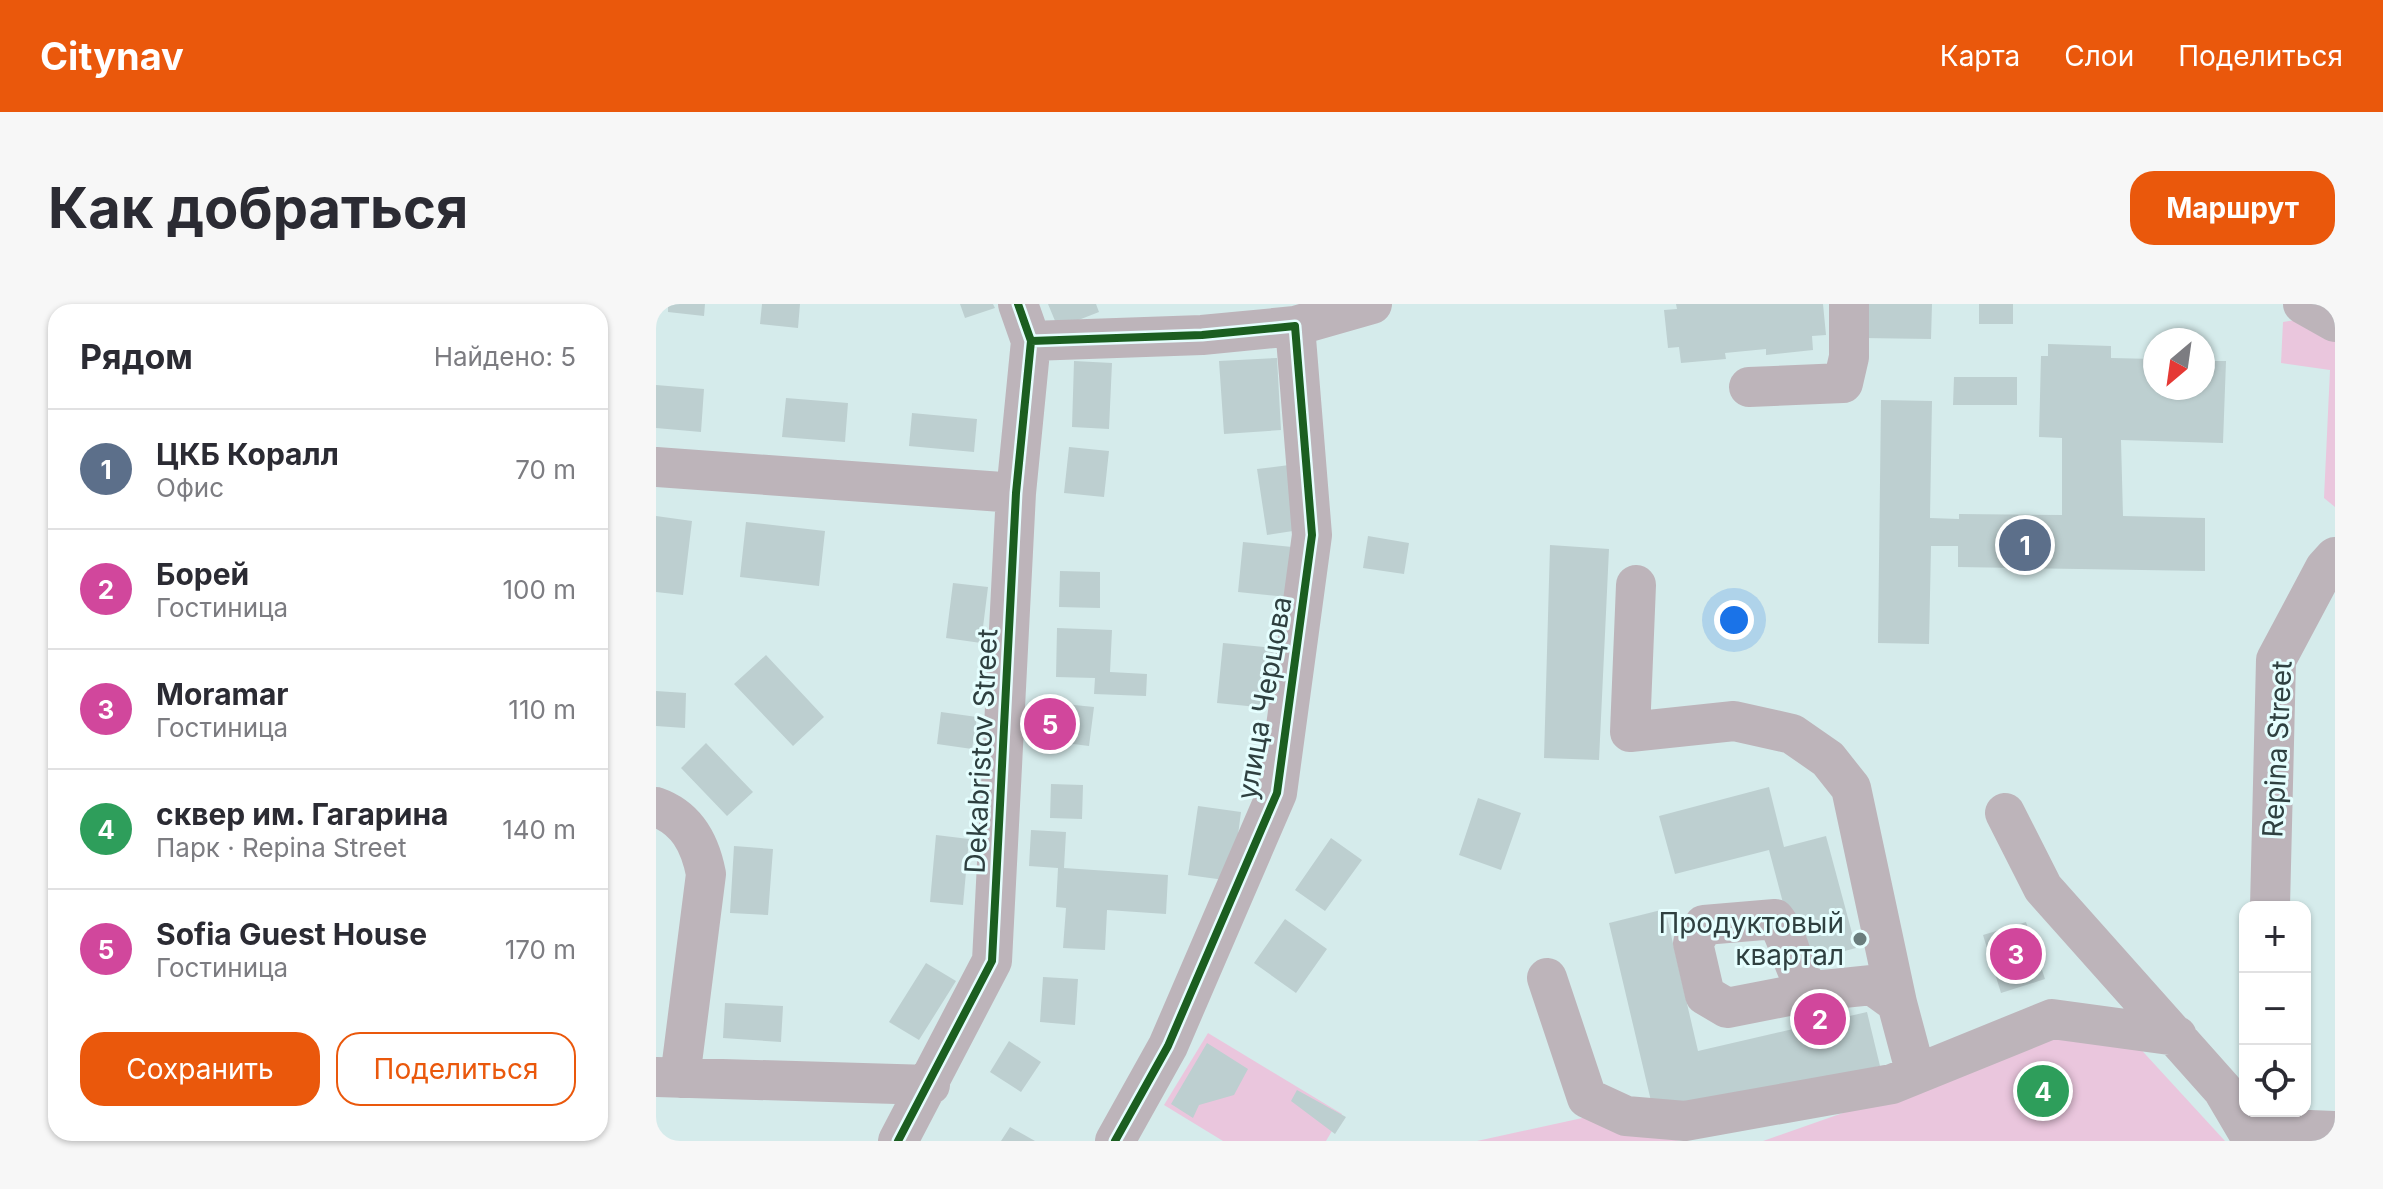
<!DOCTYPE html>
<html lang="ru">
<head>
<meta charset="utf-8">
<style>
	:root { --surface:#fff; --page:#f7f7f7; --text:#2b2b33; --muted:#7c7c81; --line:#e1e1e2; --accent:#ea580c }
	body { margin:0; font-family:Inter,sans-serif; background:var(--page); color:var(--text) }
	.controls { position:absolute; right:24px; bottom:24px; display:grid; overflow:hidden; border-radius:16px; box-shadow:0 2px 6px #0004 }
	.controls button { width:72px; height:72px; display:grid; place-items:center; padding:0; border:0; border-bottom:2px solid var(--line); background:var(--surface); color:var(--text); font:40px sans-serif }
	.compass { position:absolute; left:1487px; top:24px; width:72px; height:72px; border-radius:50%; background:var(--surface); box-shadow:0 2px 6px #0004; rotate:209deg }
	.you { position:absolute; left:1078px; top:316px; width:28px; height:28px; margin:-20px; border:6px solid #fff; border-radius:50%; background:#1a73e8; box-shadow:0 0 0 12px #1a73e833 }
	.badge { display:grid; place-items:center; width:52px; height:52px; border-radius:50%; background:var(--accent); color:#fff; font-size:26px; font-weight:700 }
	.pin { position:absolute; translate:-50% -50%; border:4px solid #fff; box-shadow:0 2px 8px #0006 }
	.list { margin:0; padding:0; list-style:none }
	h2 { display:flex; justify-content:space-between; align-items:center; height:104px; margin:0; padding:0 32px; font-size:34px }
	h2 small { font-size:26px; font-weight:400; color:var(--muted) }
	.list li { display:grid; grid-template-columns:52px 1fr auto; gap:24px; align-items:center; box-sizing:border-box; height:120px; padding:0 32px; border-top:2px solid var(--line) }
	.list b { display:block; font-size:30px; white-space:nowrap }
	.list p { margin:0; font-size:26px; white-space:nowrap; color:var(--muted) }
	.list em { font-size:26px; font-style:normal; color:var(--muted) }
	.actions { display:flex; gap:16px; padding:24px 32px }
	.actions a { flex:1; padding:18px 0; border:2px solid var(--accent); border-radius:24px; text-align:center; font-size:28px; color:var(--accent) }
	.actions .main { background:var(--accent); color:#fff }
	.icon { flex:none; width:44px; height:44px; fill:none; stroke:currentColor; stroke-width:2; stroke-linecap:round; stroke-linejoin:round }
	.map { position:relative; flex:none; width:1679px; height:837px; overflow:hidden; border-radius:24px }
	header { display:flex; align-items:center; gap:48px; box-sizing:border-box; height:112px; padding:0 40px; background:var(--accent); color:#fff }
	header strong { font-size:38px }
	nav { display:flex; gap:44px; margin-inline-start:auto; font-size:28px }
	.intro { display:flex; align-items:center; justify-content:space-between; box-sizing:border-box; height:192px; padding:0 48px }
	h1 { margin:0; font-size:56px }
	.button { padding:20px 36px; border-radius:24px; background:var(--accent); color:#fff; font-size:28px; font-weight:700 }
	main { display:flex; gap:48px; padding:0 48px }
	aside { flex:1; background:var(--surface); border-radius:24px; box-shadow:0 2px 6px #0004 }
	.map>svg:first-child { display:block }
	.green { fill:#eac6dd }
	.building { fill:#bdcfd0 }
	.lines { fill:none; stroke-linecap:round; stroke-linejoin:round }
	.minor { stroke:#bdb4ba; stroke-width:40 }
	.cycleway-casing { stroke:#e5fefe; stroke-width:13 }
	.cycleway { stroke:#1b5e20; stroke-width:8 }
	.poi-dot { fill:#697c7c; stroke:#e5fefe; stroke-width:3 }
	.labels { text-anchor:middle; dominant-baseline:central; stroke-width:6; stroke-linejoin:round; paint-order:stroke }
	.street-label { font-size:28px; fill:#2f4040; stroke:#e5fefe }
	.poi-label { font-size:28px; fill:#2f4040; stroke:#e5fefe; text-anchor:end }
</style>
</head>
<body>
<header>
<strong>Citynav</strong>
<nav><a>Карта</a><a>Слои</a><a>Поделиться</a></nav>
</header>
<div class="intro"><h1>Как добраться</h1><a class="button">Маршрут</a></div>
<main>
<aside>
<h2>Рядом<small>Найдено: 5</small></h2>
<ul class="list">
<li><span class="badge" style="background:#5c6f8a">1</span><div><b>ЦКБ Коралл</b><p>Офис</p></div><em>70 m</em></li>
<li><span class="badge" style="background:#d1479c">2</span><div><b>Борей</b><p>Гостиница</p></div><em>100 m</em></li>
<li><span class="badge" style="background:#d1479c">3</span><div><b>Moramar</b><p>Гостиница</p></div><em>110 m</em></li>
<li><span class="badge" style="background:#2e9e5b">4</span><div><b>сквер им. Гагарина</b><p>Парк · Repina Street</p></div><em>140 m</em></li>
<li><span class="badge" style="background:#d1479c">5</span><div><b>Sofia Guest House</b><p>Гостиница</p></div><em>170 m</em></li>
</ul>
<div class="actions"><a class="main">Сохранить</a><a>Поделиться</a></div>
</aside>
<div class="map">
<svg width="1679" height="837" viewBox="0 0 1679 837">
	<rect width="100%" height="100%" fill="#d5ebeb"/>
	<path class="green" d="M1645,15L1679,35V203L1668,194L1674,66L1625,59L1627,18Z
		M552,729L686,810L670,837H567L508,801Z
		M1403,733L1479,739L1569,837H1107Z
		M931,813L1024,837H821Z"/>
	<path class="building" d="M12,0H49L48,12L12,8Z
		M106,0H144L142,24L104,20Z
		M304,0H337L339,4L309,14Z
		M392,0H440L443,8L402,24Z
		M1020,0H1167L1170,31L1156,32L1157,46L1110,51V45L1069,49L1070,55L1025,59L1023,43L1012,44L1008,6L1021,5Z
		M1207,0H1276L1275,35L1207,34Z
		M1323,0H1357V20H1323Z
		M1392,40L1455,42V54L1499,55V84H1547V57H1570L1567,139L1465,136L1467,212L1549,214V267L1302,263V242H1275L1273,340L1222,339L1225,96L1276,97L1274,214L1303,215V210L1406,211V134L1383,133L1385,52H1392Z
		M621,54L625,126L568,130L563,57Z
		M418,57L456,59L453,125L416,123Z
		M1298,73H1361V101H1297Z
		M0,81L48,85L45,128L0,124Z
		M130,94L192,99L189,138L126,133Z
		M256,109L321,115L318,148L253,142Z
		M413,143L453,147L448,193L408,189Z
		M641,160L650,225L611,231L601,165Z
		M0,212L36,217L27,291L0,288Z
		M90,218L169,227L163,282L84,273Z
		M712,232L753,239L748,270L707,264Z
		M587,238L646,244L641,294L582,288Z
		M894,241L953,245L943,456L888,454Z
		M404,267L444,268V304L403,303Z
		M297,279L332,283L325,339L290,334Z
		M401,324L456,326L454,368L491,370L490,392L438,390L439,374L400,373Z
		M567,339L618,344L612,404L561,399Z
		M110,351L168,413L137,442L78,380Z
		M0,387L30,389L29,424L0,422Z
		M389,398L438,403L433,442L385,436Z
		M285,408L321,413L316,445L281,440Z
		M50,439L97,488L71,512L25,464Z
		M395,480L427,481L426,515L394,514Z
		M1113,483L1128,543L1170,532L1200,644L1143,659L1113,546L1019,570L1003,512Z
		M822,494L865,509L845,566L803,551Z
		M542,502L585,508L576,577L532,571Z
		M375,526L410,528L408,564L512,571L510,610L451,606L449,646L407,644L410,604L400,603L402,564L373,562Z
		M280,531L313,535L307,601L274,598Z
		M675,534L706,556L669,607L639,586Z
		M78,542L117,545L112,611L74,609Z
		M1009,605L1042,747L1211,708L1224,762L1025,809L995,797L953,619Z
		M629,615L671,645L640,689L598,659Z
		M1370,618L1389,675L1345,689L1327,631Z
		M270,659L300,677L263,736L233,718Z
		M387,673L422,675L419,721L384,718Z
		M69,699L127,702L125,738L67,734Z
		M353,737L385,758L365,788L334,768Z
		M551,739L592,765L578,791L543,801L537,814L515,800Z
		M641,786L690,813L679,830L635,797Z
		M354,823L379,837H345Z"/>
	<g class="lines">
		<path class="minor" d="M1647,0L1679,18
			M375,37L546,31L639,22L716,0
			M1093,83L1187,79L1193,53V0
			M0,163L360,189
			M980,281L974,428L1078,417L1136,430L1172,455L1195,484L1241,699
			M0,503C31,514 44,539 50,570L24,774
			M1349,509L1387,584L1567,786L1597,837
			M1614,603L1620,356L1669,264L1679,253
			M891,674L931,794L970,812L1029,817L1236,780L1396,715L1521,732
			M1158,687L1071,704L1049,691L1037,639L1048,621L1119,615C1137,638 1134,670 1158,687L1216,681L1241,699L1260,770
			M0,773L274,781
			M1609,824L1679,827
			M242,837L336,657L360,189L375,37L362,0
			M459,837L512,742L621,489L656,231L639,22"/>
		<defs>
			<path id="cycleway" d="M375,37L546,31L639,22L656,231L621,489L512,742L459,837
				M242,837L336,657L360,189L375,37L362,0"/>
		</defs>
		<use href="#cycleway" class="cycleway-casing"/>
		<use href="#cycleway" class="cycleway"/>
	</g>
	<circle class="poi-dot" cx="1204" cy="635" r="8"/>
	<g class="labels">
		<g class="street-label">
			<text transform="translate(608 394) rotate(-80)">улица Черцова</text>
			<text transform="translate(1621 445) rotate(-87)">Repina Street</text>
			<text transform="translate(325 447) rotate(-87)">Dekabristov Street</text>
		</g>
		<g class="poi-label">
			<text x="1188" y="619">Продуктовый<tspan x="1188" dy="32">квартал</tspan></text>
		</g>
	</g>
</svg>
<div class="controls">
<button>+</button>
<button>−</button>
<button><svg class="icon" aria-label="locate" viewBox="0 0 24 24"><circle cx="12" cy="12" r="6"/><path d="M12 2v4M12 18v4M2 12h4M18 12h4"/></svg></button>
</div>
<svg class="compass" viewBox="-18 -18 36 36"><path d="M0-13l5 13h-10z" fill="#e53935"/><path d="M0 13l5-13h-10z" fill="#7c7c81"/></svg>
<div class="you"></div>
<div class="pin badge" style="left:1369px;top:241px;background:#5c6f8a">1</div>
<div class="pin badge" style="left:1164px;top:715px;background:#d1479c">2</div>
<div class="pin badge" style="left:1360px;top:650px;background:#d1479c">3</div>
<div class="pin badge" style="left:1387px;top:787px;background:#2e9e5b">4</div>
<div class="pin badge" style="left:394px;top:420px;background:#d1479c">5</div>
</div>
</main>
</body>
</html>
